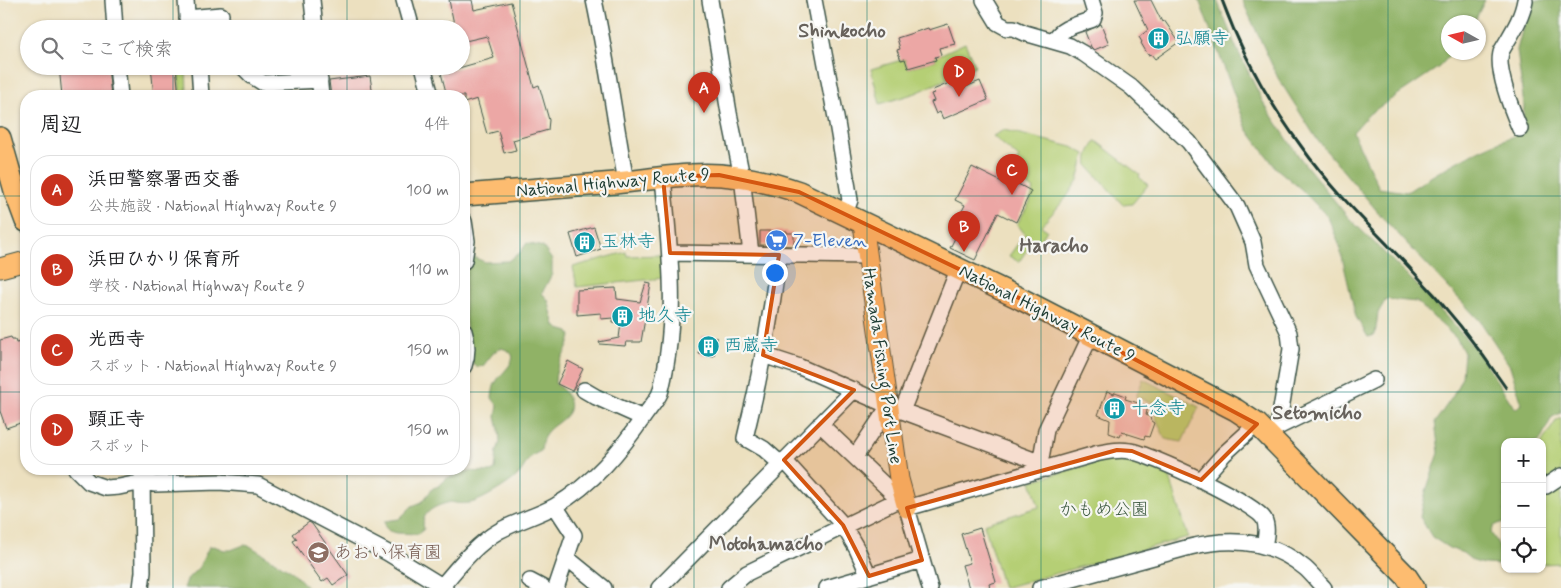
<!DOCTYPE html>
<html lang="ja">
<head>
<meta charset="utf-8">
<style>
	:root { --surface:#fff; --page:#f6f6f6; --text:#202124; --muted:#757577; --line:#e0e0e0; --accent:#c8321e }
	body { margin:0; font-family:Mynerve,"Klee One",sans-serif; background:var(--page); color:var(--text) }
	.controls { position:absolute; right:15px; bottom:15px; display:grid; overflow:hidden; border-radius:10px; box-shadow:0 1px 4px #0004 }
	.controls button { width:45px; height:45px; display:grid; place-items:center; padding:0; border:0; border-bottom:1px solid var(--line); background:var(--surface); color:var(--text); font:25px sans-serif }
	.compass { position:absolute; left:1441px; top:15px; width:45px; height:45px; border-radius:50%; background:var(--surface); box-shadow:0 1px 4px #0004; rotate:278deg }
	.you { position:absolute; left:774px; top:272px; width:18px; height:18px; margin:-12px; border:4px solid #fff; border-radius:50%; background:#1a73e8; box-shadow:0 0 0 8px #1a73e833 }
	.badge { display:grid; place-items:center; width:32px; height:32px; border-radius:50%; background:var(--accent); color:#fff; font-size:16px; font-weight:700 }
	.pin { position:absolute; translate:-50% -41px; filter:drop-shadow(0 1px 2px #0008) }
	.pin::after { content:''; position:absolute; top:26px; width:18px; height:15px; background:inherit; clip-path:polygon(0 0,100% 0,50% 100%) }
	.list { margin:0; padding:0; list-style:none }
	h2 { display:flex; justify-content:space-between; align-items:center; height:65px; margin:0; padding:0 20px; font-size:21px }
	h2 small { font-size:16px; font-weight:400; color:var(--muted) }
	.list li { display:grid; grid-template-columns:32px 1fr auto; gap:15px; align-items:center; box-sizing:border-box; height:70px; margin:0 10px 10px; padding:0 10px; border:1px solid var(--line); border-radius:20px }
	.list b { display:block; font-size:19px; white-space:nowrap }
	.list p { margin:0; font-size:16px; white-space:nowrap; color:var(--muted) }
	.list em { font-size:16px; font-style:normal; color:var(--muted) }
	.icon { flex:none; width:28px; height:28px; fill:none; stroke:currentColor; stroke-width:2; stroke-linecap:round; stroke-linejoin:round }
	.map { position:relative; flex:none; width:1561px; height:588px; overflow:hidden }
	.search { position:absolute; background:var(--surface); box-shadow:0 1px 4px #0004; left:20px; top:20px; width:450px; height:55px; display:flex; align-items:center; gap:12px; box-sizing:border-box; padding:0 18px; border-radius:28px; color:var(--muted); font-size:19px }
	.panel { position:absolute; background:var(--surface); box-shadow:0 1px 4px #0004; left:20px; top:90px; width:450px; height:385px; border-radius:20px }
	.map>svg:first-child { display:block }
	.green { fill:#b5cf75; stroke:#6a8654 }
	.forest { fill:#90b266; stroke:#58784d }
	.water { fill:#60c1df; stroke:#407f8a }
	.building { fill:#eca7a5 }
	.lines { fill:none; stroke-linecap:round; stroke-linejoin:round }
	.minor-casing { stroke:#3e5549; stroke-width:18 }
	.major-casing { stroke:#3e5549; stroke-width:21 }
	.highway-casing { stroke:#3e5549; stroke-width:24 }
	.minor { stroke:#fff; stroke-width:15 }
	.major { stroke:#fdbc70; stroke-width:19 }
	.highway { stroke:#fdbc70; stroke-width:21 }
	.rail { stroke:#1f3d34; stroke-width:3 }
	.marked { fill:#d45610; fill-opacity:0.2; stroke:#d45610; stroke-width:4; stroke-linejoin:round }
	.grid { fill:none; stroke:#0f766e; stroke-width:1; stroke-opacity:0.55 }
	.labels { text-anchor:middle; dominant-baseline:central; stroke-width:4.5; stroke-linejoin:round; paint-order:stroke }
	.culture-label { font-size:18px; fill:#0d838f; stroke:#f6f6f2; text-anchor:start }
	.street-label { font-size:18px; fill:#1f3d34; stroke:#f6f6f2 }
	.shop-label { font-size:18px; fill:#366cbe; stroke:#f6f6f2; text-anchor:start }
	.park-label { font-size:18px; fill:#3d5a41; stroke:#f6f6f2 }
	.education-label { font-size:18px; fill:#785e54; stroke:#f6f6f2; text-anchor:start }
	.quarter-label { font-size:20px; font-weight:bold; fill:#67625c; stroke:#f6f6f2 }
</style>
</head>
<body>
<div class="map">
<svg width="1561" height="588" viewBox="0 0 1561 588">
	<rect width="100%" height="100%" fill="#f6f6f2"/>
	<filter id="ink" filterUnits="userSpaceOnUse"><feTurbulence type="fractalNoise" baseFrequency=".02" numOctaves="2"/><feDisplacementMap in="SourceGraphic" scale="10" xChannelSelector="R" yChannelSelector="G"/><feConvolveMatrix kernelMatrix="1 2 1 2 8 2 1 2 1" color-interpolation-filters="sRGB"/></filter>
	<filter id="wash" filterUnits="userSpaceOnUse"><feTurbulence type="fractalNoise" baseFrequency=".0096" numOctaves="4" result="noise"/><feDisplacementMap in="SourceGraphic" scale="20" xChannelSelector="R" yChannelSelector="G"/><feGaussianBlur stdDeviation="1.12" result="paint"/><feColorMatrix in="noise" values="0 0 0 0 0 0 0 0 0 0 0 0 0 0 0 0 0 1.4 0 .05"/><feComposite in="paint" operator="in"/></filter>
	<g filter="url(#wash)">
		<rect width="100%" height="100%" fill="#ece0bf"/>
		<path class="green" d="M965,43L975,66L916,93L880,104L871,69L905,59L908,68L936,60L935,57Z
			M178,66H186L187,96H180Z
			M1004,130L1072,147L1085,154L1078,180L1066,198L1041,226L1047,230L1036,248L1030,245L1019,262L1009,256L1025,234L1017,224L1030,202L1034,189L1008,174L1019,158L993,136Z
			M1096,141L1140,175L1139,177L1148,185L1132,204L1123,205L1088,166C1086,156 1090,150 1096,141Z
			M626,252L627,256L664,255V278L577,287L573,267Z
			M1143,379L1199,407L1182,442L1165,439L1156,418L1154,403L1136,397Z
			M1561,418V563L1542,564V442L1556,421Z
			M1105,460L1138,462L1169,474L1188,537L1003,588L984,524L1039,507L1031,481Z"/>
		<path class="forest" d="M1199,0H1217L1236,47L1264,104L1300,158L1347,216L1422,290L1478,352L1515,409L1522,404L1510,366L1480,321L1383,218L1318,141L1278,78L1242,0H1485L1474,22H1448V52L1452,53L1439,67L1369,114L1353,132L1379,188L1407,192C1445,167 1478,148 1522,133L1524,106L1517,50L1530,0H1561V413L1552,417L1539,442H1505V524L1500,523L1494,526L1491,533C1498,543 1504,553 1501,565L1484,564L1473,561L1463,553L1449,548L1432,537L1420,517L1426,491L1439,453L1435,422L1453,396L1462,377L1464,353L1457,339L1417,302L1386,299L1378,313L1375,335L1368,337L1356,317L1339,244L1328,217L1301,189L1276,168L1247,129Z
			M527,243L543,247L552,260V274L542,293L548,300L555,326L559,329L569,332L571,336C568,354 555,361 555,383C559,387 564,390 566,394C578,416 557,420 547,432C542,437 542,445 541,451C525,458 528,464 518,475C511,483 484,499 474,502C467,504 458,504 451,502C437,505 419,512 424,529L418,534L397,533L389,531L385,527V521L399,519L412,506L422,502L433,488L439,486L447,478L455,476L461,471L491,472L495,470L497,451L500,442L499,430L496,417L498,406L492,398C493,393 493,386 496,382C500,373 528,355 501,348L494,352L483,366L478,367L473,364C466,342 459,277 471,258L473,257L485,262L508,261L520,253Z
			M244,545L250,546L294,573L308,588H184L188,578L199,567L209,547L214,546L224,550H231Z"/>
		<path class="water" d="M108,20L109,28L72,29V24Z"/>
		<g id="blocks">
			<path class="building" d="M449,0H472L474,10L511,2L534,87L539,85L549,120L548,130L513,140L516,150L504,153L498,131L487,134L477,99L464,103V96H447L441,73L494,58L487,36L461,42V29H455Z
				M1134,0H1151L1162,22L1164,20L1179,42L1155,59L1151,54L1148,55L1141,43L1142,42L1139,37L1148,30Z
				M948,24L955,44L939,48L941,55L935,57L936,60L908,68L905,59L901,60L897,50L900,49L897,38L928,28L929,30Z
				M1101,24L1109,44L1094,50L1091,47L1085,32Z
				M59,66H108L111,96H62Z
				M151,66H176L179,96H154Z
				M370,76L373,96H331L329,81Z
				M959,79L963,88L980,81L988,100L943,119L940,112L936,114L931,102L934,101L931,94L934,93L933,90Z
				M972,167L1004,183L1007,178L1031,191L1016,222L998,213L975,260L950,248L959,230L955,229L958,224L956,223L965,205L955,200Z
				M594,227L601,249L577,257L570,234Z
				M760,231H787V233H794V246L760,245Z
				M646,283L651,284L641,342H626L625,346L600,344L599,342L619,338L621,323L613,322V318L601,319V313L577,315V290L616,288L617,299L640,302Z
				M702,336L717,338L714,356L699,354Z
				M11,337L12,339H15L16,343L26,341V421L6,428L0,411V340Z
				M568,361L583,369L572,391L557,384Z
				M1107,391L1114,394L1115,392L1126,396L1125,399L1148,406L1146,415L1150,417L1151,421L1154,423L1149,437L1145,436L1144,439L1122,432L1120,437L1109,433L1110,420L1098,415Z
				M309,522L312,524L348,575L333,585L328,578L322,582L293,541L297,539L293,534Z
				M980,528L996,582L989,584L990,588H969L962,565L970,563L961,534Z"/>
		</g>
	</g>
	<g filter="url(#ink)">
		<use href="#blocks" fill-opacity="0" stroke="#3e5549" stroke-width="1"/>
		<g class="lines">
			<defs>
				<path id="minor" d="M113,0L115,29
					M186,0L188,29
					M312,0L315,29
					M404,0L412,29
					M594,0C607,60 615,121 626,182
					M710,0L729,113L742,177L751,254
					M814,0L837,123L850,200L845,214
					M984,0L998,23L1007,28H1014L1025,33L1070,46L1084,54L1131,87L1189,142L1237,206L1253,242L1257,265L1289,333L1291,349L1278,427L1268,435
					M187,18L221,15
					M1054,41C1060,27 1080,24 1093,19L1095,13L1091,0
					M117,66L120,96
					M199,66L201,96
					M242,66L252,76L263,83L320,80
					M318,66L321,96
					M423,66L431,96
					M1520,129C1513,113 1494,66 1502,50C1511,34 1522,19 1525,0
					M464,221L467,241L464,261
					M670,253L867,256
					M779,255C771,317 760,378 745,438L764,449L781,464
					M464,331C468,343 468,354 464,366
					M763,355L800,367L889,406L1036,461L1046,469
					M584,390L596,397L643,418
					M902,411L958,270
					M820,424L899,499
					M1278,427L1374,380
					M855,457L889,406
					M784,460L843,525L857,549L869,576
					M1040,464L1046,430L1091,335
					M76,469L89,482L106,488L119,487L143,482L155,484L219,482L258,485L388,553L445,588
					M1201,480L1224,454L1257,424
					M1546,486L1561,476
					M555,506L574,535L556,588
					M567,558L604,588
					M530,581L543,588
					M442,586C459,566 476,544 499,531C517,521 537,516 555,506C593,484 621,450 645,415C650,408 657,400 660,393C664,380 666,365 668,352C676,294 668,235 663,177
					M141,588L143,572L142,469
					M659,588L854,390
					M729,588L747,573L904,497
					M827,588L922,560
					M930,588L907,508L1099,453C1110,451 1119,449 1130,451C1150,454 1255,503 1264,519C1268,527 1266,537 1264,546
					M1040,588L1190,547C1231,537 1272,540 1305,568C1312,574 1317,581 1324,588"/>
				<path id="major" d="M863,224L899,479L907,508
					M0,268L26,261"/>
				<path id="highway" d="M0,138L16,194L26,221
					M464,195C514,191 565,187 615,183C640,181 665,176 691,175C727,172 764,180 799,192L1021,299L1236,410L1257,424L1268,435L1406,576L1414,588"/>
			</defs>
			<use href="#minor" class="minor-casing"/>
			<use href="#major" class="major-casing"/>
			<use href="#highway" class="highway-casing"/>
			<use href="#minor" class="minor"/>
			<use href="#major" class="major"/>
			<use href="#highway" class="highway"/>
			<path class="rail" d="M1222,0C1241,52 1268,101 1301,146C1332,190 1372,228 1409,267C1445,305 1477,345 1506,388"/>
		</g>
	</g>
	<path class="marked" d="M719,175L799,192L1021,299L1257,424L1201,480L1132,451L1117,450L907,508L922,560L869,576L843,525L784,460L854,390L763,355L779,255L670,253L663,177Z"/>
	<path class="grid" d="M173,0V29M347,0V29M520,0V588M694,0V588M867,0V588M1041,0V588M1214,0V588M1388,0V588M173,66V96M347,66V96M0,196H26M464,196H1561M0,392H26M464,392H1561M173,469V588M347,469V588"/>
	<defs>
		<symbol id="building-disc" viewBox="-11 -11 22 22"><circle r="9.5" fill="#0f9aa8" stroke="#f6f6f2"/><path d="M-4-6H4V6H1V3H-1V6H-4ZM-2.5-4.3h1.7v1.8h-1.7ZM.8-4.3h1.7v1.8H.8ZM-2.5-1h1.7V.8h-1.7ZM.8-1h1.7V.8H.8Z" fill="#fff"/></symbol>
		<symbol id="supermarket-disc" viewBox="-11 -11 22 22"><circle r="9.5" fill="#3f7fe0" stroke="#f6f6f2"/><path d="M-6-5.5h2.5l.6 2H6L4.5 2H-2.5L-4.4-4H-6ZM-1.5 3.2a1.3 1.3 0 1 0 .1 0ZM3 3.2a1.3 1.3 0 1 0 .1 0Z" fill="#fff"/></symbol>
		<symbol id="school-disc" viewBox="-11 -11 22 22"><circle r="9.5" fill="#8d6e63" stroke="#f6f6f2"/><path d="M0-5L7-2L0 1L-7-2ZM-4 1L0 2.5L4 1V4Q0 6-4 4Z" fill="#fff"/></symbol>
	</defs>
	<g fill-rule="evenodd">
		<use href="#building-disc" x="1146" y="26" width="25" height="25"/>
		<use href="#supermarket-disc" x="764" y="228" width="25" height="25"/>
		<use href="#building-disc" x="572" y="230" width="25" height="25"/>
		<use href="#building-disc" x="610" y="304" width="25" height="25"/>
		<use href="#building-disc" x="696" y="334" width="25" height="25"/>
		<use href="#building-disc" x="1102" y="396" width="25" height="25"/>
		<use href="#school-disc" x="306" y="540" width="25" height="25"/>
	</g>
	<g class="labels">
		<g class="culture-label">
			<text x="1175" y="39">弘願寺</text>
			<text x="601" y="242">玉林寺</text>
			<text x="638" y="316">地久寺</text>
			<text x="724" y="346">西蔵寺</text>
			<text x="1131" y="409">十念寺</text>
		</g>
		<g class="street-label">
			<text transform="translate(613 183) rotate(-5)">National Highway Route 9</text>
			<text transform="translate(1047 314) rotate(27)">National Highway Route 9</text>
			<text transform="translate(882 366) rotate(82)">Hamada Fishing Port Line</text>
		</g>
		<g class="shop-label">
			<text x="793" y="241">7-Eleven</text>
		</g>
		<g class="park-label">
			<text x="1104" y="510">かもめ公園</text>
		</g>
		<g class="education-label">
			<text x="334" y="553">あおい保育園</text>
		</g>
		<g class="quarter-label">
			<text x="842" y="31">Shinkocho</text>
			<text x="1054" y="246">Haracho</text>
			<text x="1317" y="413">Setomicho</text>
			<text x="766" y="544">Motohamacho</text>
		</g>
	</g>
</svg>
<div class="controls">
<button>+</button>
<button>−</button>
<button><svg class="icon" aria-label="locate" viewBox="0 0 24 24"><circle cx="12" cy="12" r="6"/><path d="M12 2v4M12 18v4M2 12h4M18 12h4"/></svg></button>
</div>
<svg class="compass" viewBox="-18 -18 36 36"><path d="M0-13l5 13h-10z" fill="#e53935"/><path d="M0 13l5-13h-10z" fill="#757577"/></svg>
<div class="you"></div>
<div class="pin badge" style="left:704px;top:113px">A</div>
<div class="pin badge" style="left:964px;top:252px">B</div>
<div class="pin badge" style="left:1012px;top:195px">C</div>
<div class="pin badge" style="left:959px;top:97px">D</div>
<div class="search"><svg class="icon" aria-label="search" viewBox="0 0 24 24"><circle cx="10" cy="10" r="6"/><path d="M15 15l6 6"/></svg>ここで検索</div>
<section class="panel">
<h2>周辺<small>4件</small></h2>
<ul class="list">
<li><span class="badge">A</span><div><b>浜田警察署西交番</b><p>公共施設 · National Highway Route 9</p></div><em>100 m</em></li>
<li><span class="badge">B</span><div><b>浜田ひかり保育所</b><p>学校 · National Highway Route 9</p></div><em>110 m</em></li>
<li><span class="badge">C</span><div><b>光西寺</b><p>スポット · National Highway Route 9</p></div><em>150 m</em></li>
<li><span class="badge">D</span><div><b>顕正寺</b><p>スポット</p></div><em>150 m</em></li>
</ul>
</section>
</div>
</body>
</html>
